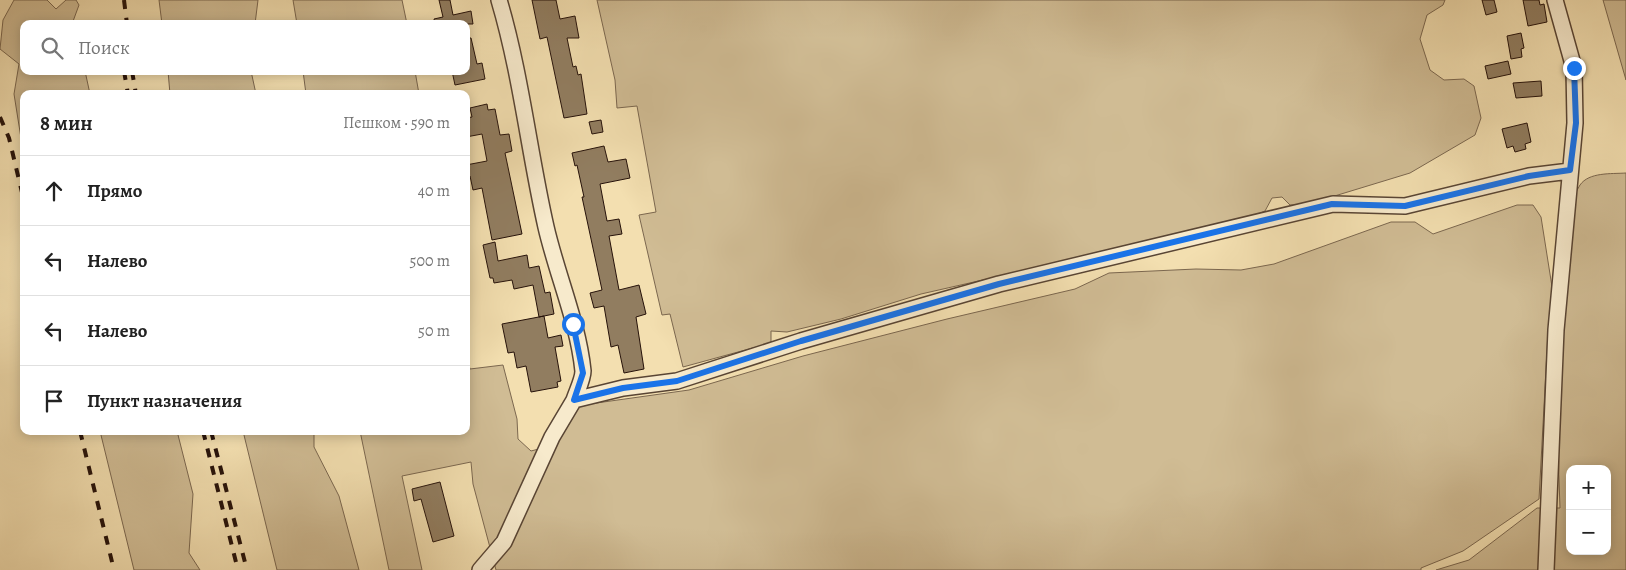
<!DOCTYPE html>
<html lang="ru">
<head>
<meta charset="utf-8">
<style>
	:root { --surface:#fff; --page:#f6f6f6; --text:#222; --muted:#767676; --line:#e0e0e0 }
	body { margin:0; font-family:Alegreya,serif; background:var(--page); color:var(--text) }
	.controls { position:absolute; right:15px; bottom:15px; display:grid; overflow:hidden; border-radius:10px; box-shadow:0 2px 12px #0003 }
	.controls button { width:45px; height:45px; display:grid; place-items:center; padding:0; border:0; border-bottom:1px solid var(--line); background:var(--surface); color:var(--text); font:25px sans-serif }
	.stop { position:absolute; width:15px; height:15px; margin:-11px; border:4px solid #1a73e8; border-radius:50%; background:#fff }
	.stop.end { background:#1a73e8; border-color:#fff; box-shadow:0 1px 5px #0008 }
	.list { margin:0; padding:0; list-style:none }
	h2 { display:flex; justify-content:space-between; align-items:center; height:65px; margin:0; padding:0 20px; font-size:21px }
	h2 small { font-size:16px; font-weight:400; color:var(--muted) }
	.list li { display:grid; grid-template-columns:32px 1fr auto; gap:15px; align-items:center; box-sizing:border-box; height:70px; padding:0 20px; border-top:1px solid var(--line) }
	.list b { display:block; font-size:19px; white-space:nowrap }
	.list em { font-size:16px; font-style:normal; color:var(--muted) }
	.icon { flex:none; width:28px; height:28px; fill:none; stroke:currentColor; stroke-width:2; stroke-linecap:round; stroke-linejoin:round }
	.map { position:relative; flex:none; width:1626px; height:570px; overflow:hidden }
	.search { position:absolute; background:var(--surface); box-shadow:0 2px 12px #0003; left:20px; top:20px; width:450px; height:55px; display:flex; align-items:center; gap:12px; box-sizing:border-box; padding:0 18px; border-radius:10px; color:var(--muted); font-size:19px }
	.panel { position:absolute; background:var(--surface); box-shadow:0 2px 12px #0003; left:20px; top:90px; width:450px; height:345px; border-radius:10px }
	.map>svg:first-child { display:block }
	.green { fill:#d0bc94; stroke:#7b674f; fill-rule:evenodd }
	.building { fill:#917d60; stroke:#26120a }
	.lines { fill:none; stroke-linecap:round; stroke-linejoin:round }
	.minor-casing { stroke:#594534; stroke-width:18 }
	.minor { stroke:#f7eacc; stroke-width:15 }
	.rail { stroke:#26120a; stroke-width:4; stroke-dasharray:9 9; stroke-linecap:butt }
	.route { stroke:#1a73e8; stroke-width:6 }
</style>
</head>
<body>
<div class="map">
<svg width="1626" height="570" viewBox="0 0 1626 570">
	<rect width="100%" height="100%" fill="#f3dfb0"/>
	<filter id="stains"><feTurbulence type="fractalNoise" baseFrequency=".004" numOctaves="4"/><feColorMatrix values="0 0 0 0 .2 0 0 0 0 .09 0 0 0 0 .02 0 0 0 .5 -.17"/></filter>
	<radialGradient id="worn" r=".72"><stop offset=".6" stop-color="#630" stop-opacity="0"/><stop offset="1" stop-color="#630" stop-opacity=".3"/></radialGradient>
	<path class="green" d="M14,0H47L56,9L66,0H76L79,5L72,24H24V71H85L90,94H24V157L14,94L19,64L0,49L3,20Z
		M159,0H258L255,24H162Z
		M293,0H402L407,24H297Z
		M597,0H1445L1443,5L1427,15L1420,39L1430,70L1444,80L1464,79L1474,86L1481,118L1475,135L1410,173L1305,205H1290L1282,197L1272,198L1265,211L1239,222L921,294L841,319L787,332L771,331V343L683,367L670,314L662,315L639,215L656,212L637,106L617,108L615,80Z
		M1603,0H1626V80Z
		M168,71H251L256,94H170Z
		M303,71H415L419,94H306Z
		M1626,173V570H1436L1469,560L1537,508H1560C1556,419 1559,328 1569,240C1571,224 1570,199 1580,185C1589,172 1611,174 1626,173ZM1570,469H1607V551H1570Z
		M1517,205H1533L1541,217L1553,293L1548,332L1539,499L1463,551L1421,568V570H496L473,484L471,462L402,476L422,570H389L360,431H466V353L470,369L503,365L517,419L518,439L531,451L554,445L575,406L689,390L803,356L947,319L1075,289L1109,273L1196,269L1241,270L1274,264L1391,222H1415L1433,234Z
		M100,431H177L193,494L189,553L200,570H134Z
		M243,431H314V447L339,496L359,570H277Z"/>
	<path class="building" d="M439,0H450L453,15L471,11L473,24H435L434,19L443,17Z
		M532,0H556L560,19L575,16L579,38H567L573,67L576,66L578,75L581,74L587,114L564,118L547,37L540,39Z
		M1482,0H1494L1497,12L1486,15Z
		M1523,0H1539L1540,5L1544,4L1547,22L1528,26Z
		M1521,33L1524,48L1521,49L1522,57L1511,59L1507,36Z
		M466,38H471L477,64L482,63L485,79L455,85L452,71H466Z
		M1508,61L1511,74L1488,79L1485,66Z
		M1541,81L1542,96L1516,98L1513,83Z
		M487,104L488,110L495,109L500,135L509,134L512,151L505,153L522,234L492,240L482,188L473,190L470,176H466V165L487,161L482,134L466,137V118L472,117L470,108Z
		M601,120L603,132L592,134L589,122Z
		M1527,123L1531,142L1525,144L1526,149L1515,152L1513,146L1507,148L1502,129Z
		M604,146L608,162L626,159L630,178L600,184L607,221L619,219L622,234L609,236L619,290L639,285L646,314L636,317L644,369L624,373L618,345L611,347L604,306L594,308L590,293L602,290L582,197H584L577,165L575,166L572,153Z
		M495,242L498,261L527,255L529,268L539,266L545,293L550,292L554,314L539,317L533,285L514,289L512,280L494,283L493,278H490L483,245Z
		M544,316L548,338L561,335L563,346L555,347L561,381L557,382L558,387L531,392L526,366L517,368L514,352L508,353L502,324Z
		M440,482L454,536L433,542L421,499L414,501L412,489Z"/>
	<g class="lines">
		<defs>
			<path id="minor" d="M499,0C521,74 529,152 546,227C557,275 578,322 583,371C583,379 577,391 574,400
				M480,570L504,542L552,437L574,400L623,388L677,381L801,341L999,284L1333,204L1405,206L1529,176L1570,171
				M1546,570L1556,330L1575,123L1574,68L1555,0"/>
		</defs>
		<use href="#minor" class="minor-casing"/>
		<use href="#minor" class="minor"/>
		<path class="rail" d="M124,0L127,24
			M124,71L128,94
			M132,71L136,94
			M0,117L9,138L24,201
			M80,431L114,570
			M203,431L238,570
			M211,431L247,570"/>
	</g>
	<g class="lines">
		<path class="route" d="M573,324L583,373L574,400L623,388L677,381L801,341L999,284L1332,204L1405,206L1529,176L1570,170L1576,123L1574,68"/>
	</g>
	<rect width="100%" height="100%" filter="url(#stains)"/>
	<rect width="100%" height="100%" fill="url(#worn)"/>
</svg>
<div class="controls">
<button>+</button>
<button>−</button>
</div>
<div class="stop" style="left:573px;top:324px"></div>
<div class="stop end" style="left:1574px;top:68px"></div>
<div class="search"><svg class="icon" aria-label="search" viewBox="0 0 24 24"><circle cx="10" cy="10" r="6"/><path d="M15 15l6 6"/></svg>Поиск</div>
<section class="panel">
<h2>8 мин<small>Пешком · 590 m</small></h2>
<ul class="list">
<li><svg class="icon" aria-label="ahead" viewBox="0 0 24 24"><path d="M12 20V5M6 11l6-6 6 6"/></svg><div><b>Прямо</b></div><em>40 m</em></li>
<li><svg class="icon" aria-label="left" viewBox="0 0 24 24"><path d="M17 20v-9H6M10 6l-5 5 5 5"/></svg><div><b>Налево</b></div><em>500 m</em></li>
<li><svg class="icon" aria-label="left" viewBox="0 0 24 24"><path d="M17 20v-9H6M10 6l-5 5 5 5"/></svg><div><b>Налево</b></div><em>50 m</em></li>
<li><svg class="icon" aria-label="arrive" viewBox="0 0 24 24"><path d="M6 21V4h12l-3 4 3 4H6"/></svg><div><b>Пункт назначения</b></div></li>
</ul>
</section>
</div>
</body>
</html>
